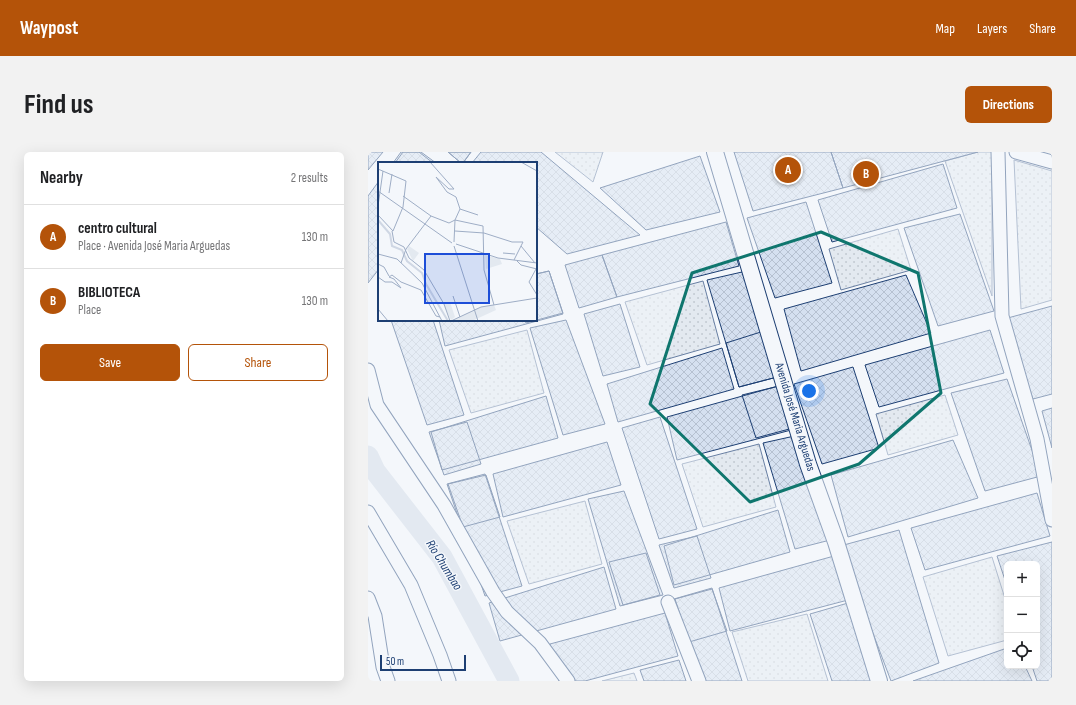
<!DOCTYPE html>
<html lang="en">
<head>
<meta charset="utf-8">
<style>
	:root { --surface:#fff; --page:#f2f2f2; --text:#202124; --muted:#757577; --line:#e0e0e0; --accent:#b45309 }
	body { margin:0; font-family:"Sofia Sans Condensed",sans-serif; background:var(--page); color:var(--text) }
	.controls { position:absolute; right:12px; bottom:12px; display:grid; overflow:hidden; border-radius:6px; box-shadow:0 4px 16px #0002 }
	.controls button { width:36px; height:36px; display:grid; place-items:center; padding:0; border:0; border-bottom:1px solid var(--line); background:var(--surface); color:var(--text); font:20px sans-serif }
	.scale { position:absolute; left:12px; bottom:10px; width:86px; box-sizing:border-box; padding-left:4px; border:2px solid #1d3f73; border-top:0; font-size:11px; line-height:14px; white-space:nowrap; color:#1d3f73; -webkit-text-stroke:3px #f4f7fb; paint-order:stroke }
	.you { position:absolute; left:441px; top:239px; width:14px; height:14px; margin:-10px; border:3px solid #fff; border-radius:50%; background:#1a73e8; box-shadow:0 0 0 6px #1a73e833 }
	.badge { display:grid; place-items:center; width:26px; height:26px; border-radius:50%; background:var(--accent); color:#fff; font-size:13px; font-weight:700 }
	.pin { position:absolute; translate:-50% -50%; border:2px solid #fff; box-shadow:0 1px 4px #0006 }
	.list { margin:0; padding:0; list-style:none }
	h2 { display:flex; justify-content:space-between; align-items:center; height:52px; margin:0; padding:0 16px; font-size:17px }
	h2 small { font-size:13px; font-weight:400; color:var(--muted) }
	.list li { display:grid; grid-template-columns:26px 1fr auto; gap:12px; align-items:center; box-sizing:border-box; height:64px; padding:0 16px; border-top:1px solid var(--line) }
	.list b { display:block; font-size:15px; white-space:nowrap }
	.list p { margin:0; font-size:13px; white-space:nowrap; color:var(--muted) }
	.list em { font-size:13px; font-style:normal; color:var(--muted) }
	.actions { display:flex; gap:8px; padding:12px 16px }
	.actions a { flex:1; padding:9px 0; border:1px solid var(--accent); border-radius:6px; text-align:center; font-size:14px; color:var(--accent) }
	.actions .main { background:var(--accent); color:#fff }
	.icon { flex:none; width:22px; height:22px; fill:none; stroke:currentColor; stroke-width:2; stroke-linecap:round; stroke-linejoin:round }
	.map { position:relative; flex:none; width:684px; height:529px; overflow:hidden; border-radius:6px }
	header { display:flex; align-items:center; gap:24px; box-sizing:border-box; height:56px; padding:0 20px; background:var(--accent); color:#fff }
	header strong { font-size:19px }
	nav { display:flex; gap:22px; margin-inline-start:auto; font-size:14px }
	.intro { display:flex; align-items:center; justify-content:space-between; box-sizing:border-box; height:96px; padding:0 24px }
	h1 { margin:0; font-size:28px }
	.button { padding:10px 18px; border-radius:6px; background:var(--accent); color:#fff; font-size:14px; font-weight:700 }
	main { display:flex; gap:24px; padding:0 24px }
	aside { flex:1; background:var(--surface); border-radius:6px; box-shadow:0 4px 16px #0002 }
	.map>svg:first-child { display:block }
	.park { fill:url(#park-dots); stroke:#687fa3 }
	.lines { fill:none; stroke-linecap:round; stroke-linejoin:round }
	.river { stroke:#cfd7e4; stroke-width:21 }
	.building { fill:url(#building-cross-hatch); stroke:#1d3f73 }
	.minor-casing { stroke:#1d3f73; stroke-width:15 }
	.major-casing { stroke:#1d3f73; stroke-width:18 }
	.minor { stroke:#f4f7fb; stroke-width:13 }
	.major { stroke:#f4f7fb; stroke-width:16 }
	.marked { fill:none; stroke:#0f766e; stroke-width:3; stroke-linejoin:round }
	.labels { text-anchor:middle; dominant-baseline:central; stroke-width:3; stroke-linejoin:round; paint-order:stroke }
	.street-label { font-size:12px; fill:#1d3f73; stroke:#f4f7fb }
	.water-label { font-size:13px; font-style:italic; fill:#1d3f73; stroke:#f4f7fb }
	.inset-river { fill:none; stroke:#cfd7e4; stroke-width:2 }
	.inset-road { fill:none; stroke:#9eadc5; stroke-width:1 }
	.view { fill:#1d4ed8; fill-opacity:0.15; stroke:#1d4ed8; stroke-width:2 }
	.inset-edge { fill:none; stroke:#1d3f73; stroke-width:2 }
</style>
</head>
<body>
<header>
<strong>Waypost</strong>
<nav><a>Map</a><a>Layers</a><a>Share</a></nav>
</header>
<div class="intro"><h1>Find us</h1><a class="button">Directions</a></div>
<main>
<aside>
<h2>Nearby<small>2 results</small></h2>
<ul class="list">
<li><span class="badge">A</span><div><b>centro cultural</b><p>Place · Avenida José Maria Arguedas</p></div><em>130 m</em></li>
<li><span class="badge">B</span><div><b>BIBLIOTECA</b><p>Place</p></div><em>130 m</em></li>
</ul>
<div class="actions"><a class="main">Save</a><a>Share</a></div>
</aside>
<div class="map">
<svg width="684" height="529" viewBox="0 0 684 529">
	<defs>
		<pattern id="park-dots" width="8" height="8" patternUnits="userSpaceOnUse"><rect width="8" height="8" fill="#e3e9f0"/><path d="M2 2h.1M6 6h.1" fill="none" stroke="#c2c9d1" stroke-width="1.8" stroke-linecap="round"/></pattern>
		<pattern id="building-cross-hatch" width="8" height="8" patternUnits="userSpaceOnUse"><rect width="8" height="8" fill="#d5e0f0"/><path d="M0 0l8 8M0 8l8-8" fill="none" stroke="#b6c1d1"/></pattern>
	</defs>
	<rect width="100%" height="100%" fill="#f4f7fb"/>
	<path class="park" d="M187,0H235L225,30Z
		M610,0H624V144L577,9Z
		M646,8L684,19V148L653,157Z
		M530,77L543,118L473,138L461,97Z
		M335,129L352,192L279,213L257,150Z
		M159,178L176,241L103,261L81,198Z
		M577,243L590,283L520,303L508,262Z
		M391,292L408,355L335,375L314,312Z
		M217,349L234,412L161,432L139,369Z
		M624,405L639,453V488L580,504L555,425Z
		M439,462L460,529H380L364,480Z
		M266,521L269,529H234Z"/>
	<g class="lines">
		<path class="river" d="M0,304L7,319L74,405L141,529"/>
	</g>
	<path class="building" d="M0,0H15L0,18Z
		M33,0H53L68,11H25Z
		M35,0H51L65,11H27Z
		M80,0H103L95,11H93Z
		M80,0H103L95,11H93Z
		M113,0H173L272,83L199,102L168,75V11H104Z
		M366,0H463L475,36L385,59Z
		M463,0H610L475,36Z
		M332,4L352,60L278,78L232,36Z
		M575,12L589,56L464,90L450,48Z
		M11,29V117L0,131V44Z
		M438,50L464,131L407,146L379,66Z
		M592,62L626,159L570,174L536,76Z
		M358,70L371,114L249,145L234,103Z
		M234,103L249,145L211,156L197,113Z
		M181,119L195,162L77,194L71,168H168V122Z
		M181,119L195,161L158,171L157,168H168V122Z
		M374,120L413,224L371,235L339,128Z
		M538,123L563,181L433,219L416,157Z
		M252,152L272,215L235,224L216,162Z
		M684,154V242L665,247L636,167Z
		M23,168H65L96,263L59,273Z
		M198,168L237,272L195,283L162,176Z
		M622,178L636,221L511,255L497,213Z
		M396,179L413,224L371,235L358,191Z
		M354,196L366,237L250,270L239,232Z
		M485,215L511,296L454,312L426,232Z
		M639,227L673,324L617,339L583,241Z
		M414,233L427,277L309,308L299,265Z
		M411,234L425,276L388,286L374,243Z
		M178,244L190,286L74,318L63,280Z
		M684,256V296L674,259Z
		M292,265L329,377L291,387L254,276Z
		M99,270L113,312L76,323L61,280Z
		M431,283L470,386L427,397L395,291Z
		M585,288L610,346L480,385L463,323Z
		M239,290L253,333L135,365L125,322Z
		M117,322L154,434L117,444L79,332Z
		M118,323L132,365L95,375L80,332Z
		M256,339L295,443L252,454L220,347Z
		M669,341L682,384L557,418L543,376Z
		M410,358L422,400L306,433L296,394Z
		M531,378L571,511L523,529L472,394Z
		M329,384L343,426L306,436L291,393Z
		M684,390V529H669L664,514H669V412H639V434L629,404Z
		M278,401L292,443L255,453L241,410Z
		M466,404L480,448L362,479L351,436Z
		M236,415L248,457L132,489L121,451Z
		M344,436L374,529H334L306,447Z
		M344,437L359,479L321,490L307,447Z
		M480,451L509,529H464L442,462Z
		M297,461L310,504L217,529H191L182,492Z
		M639,496V514H657L664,529H545Z
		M311,508L318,529H276L272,518Z"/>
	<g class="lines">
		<defs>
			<path id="minor" d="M630,0L634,164L669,287L684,368
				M648,0L684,10
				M0,218L9,253L76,353L125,440L139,460L172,491L200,529
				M0,360L43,433L72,503L81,529
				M0,446L7,464L15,515L20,529
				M300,450L331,529"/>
			<path id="major" d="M347,0L440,312L468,390L511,529"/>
		</defs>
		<use href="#minor" class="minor-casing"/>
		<use href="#major" class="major-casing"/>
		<use href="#minor" class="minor"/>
		<use href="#major" class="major"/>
	</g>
	<path d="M0 0H684V529H0ZM453,80L550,121L573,241L491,312L382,350L282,252L324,121Z" fill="#f4f7fb" fill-opacity=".55" fill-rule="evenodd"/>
	<path class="marked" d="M453,80L550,121L573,241L491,312L382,350L282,252L324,121Z"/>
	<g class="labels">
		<g class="street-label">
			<text transform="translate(427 265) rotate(73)">Avenida José Maria Arguedas</text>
		</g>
		<g class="water-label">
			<text transform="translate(76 413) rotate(58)">Río Chumbao</text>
		</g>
	</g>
	<g transform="translate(10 10)">
		<rect width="159" height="159" fill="#f4f7fb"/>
		<path d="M31,84L41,91L35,99L29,87ZM107,93L122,97L124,102L108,107ZM72,140L77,155L73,158L65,142ZM116,143L118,148L94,159H73L103,145Z" fill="#e3e9f0"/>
		<path class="inset-river" d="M0,58L12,72L14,84L24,88L29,99L44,111L48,122L70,159"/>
		<path class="inset-road" d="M52,0L76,27H71L58,15L69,30L78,35L82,47M143,0L159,9M0,7L28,19L25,45L15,69L0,53M0,29L74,81M11,31L14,12M25,34L53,54L71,61L77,58L105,64L106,108L116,143M0,44L5,9M82,47L100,53M14,69L16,80L26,85L31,96L46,108L66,142L72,159M77,69L106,71L134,80H145L136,98M76,80L77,58L82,47M78,82L120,96L159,101M76,84L100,159M143,84L157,101M125,91L137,92M0,92L19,97L44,121L64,159M139,99L143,103L159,107M23,101L28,87L53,54M0,102L6,105L11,114M158,107L151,120L159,133M0,115L7,120H14L23,126L16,117L11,115L14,113L23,120L43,128L58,154L62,155M75,134L82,155M0,147L10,159M73,159L103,145L159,136"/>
		<path class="view" d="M47,92H111V141H47Z"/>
		<rect width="159" height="159" class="inset-edge"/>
	</g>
</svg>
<div class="controls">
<button>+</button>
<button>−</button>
<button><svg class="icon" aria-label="locate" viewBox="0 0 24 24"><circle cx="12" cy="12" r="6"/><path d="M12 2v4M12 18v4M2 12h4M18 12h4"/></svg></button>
</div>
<div class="scale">50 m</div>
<div class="you"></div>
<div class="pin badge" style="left:420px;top:18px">A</div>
<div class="pin badge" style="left:498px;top:22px">B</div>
</div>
</main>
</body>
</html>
